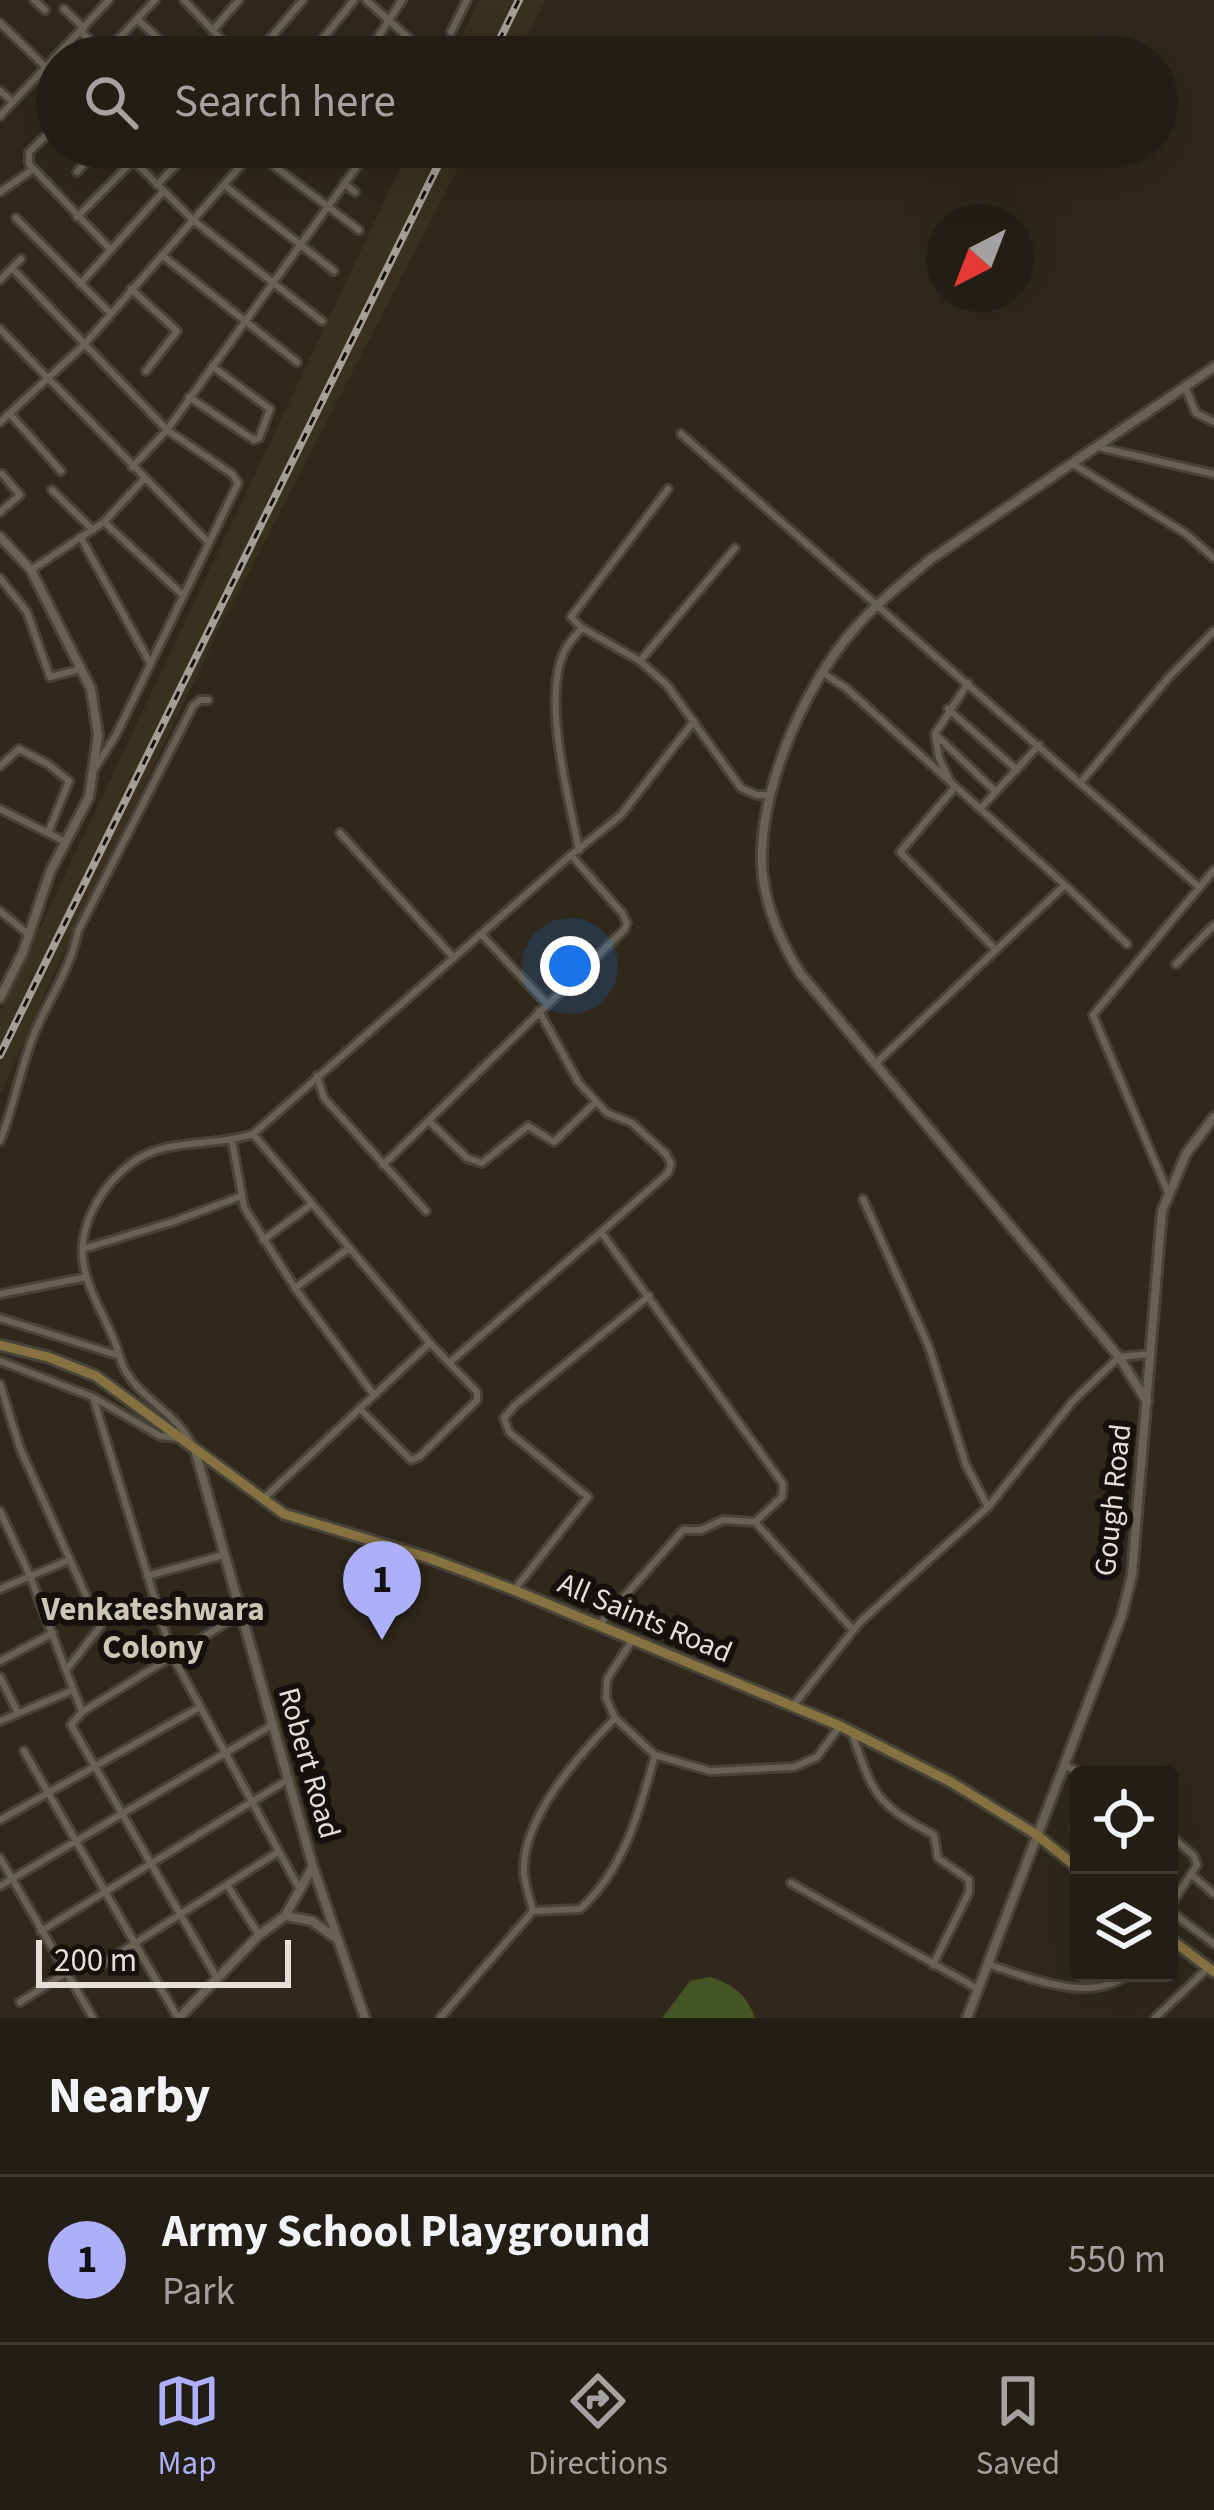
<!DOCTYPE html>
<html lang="en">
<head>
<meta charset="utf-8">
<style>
	:root { --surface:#231e14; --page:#2b271d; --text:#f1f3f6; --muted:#a3a2a0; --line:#403c34; --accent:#adaffb }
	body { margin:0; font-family:"Source Sans 3",sans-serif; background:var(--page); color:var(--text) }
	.controls { position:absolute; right:36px; bottom:36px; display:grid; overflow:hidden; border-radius:12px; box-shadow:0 12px 48px #0002 }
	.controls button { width:108px; height:108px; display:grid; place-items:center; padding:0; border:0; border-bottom:3px solid var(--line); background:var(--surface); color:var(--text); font:60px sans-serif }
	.compass { position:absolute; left:926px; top:204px; width:108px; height:108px; border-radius:50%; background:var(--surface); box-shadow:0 12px 48px #0002; rotate:222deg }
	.scale { position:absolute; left:36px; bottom:30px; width:255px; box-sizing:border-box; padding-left:12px; border:6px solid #e4e0d8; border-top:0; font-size:33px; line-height:42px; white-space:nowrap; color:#e4e0d8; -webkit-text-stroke:9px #14110c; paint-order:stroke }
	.you { position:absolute; left:570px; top:966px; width:42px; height:42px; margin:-30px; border:9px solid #fff; border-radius:50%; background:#1a73e8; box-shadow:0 0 0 18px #1a73e833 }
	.badge { display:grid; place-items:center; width:78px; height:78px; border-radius:50%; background:var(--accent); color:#111; font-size:39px; font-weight:700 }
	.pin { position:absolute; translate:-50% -99px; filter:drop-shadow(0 3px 6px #0008) }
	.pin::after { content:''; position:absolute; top:63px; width:42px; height:36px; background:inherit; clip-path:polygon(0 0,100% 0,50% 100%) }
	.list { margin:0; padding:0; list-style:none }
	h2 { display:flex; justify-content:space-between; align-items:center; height:156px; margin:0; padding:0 48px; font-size:51px }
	h2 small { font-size:39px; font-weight:400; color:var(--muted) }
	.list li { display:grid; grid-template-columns:78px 1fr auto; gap:36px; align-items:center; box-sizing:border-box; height:168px; padding:0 48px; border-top:3px solid var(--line) }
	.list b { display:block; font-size:45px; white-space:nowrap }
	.list p { margin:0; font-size:39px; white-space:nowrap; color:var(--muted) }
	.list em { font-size:39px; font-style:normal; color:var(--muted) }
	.icon { flex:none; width:66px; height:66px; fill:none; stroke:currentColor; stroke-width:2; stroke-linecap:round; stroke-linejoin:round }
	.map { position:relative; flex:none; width:1214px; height:2018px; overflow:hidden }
	.search { position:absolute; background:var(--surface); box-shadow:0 12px 48px #0002; left:36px; right:36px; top:36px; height:132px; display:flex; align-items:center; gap:30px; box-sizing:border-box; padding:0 42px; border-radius:66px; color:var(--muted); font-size:45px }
	.sheet { height:324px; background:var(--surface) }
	nav { display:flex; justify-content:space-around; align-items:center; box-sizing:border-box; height:168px; border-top:3px solid var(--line); background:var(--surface); font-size:33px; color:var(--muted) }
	nav a { display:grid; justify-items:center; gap:6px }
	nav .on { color:var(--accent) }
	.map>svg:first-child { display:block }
	.built { fill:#39311e }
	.green { fill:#445425 }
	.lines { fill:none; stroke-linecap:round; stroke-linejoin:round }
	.minor-casing { stroke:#484338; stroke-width:12 }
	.tertiary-casing { stroke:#484338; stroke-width:14 }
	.secondary-casing { stroke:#484338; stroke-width:15 }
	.minor { stroke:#696254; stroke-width:6 }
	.tertiary { stroke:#696254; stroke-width:8 }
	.secondary { stroke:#867241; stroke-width:9 }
	.rail-casing { stroke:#a49f95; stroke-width:8 }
	.rail { stroke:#14110c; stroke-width:3; stroke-dasharray:9; stroke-linecap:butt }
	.labels { text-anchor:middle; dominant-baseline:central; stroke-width:12; stroke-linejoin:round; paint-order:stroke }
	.street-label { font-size:30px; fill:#e4e0d8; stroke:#14110c }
	.neighbourhood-label { font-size:33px; font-weight:bold; fill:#cec6b5; stroke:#14110c }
</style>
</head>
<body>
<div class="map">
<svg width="1214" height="2018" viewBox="0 0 1214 2018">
	<rect width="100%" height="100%" fill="#2f281b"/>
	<path class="built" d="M479,0H546L516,57H452Z
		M410,147H469L220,628L47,989L0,1096V1012Z"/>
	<path class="green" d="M710,1977C733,1984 747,1995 755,2018H662L690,1981Z"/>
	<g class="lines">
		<defs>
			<path id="minor" d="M34,0L45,10
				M184,0L238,57
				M366,0L430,57
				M64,9L84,28
				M137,19L174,53
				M0,23L57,78
				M213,30L239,0
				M81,32L109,57
				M451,32L467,0
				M105,53L155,0
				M220,57L229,47
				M254,57L303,0
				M308,57L354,0
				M365,57L402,0
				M0,91L13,102L109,0
				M0,116L13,102
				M57,125L29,152V164L110,249
				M120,147L193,220L322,321
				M339,147L358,163
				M254,151L359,230
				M77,172L99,147
				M344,183L355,192
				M157,185L193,147
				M224,185L334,271
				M0,192L32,170
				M77,217L133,161
				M16,218L110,313
				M163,256L297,362
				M12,268L167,430L232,474L238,483L116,735L95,768
				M0,280L21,259
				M80,284L162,193
				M131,289L177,331L146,371
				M0,329L208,542
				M1185,387L1196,413L1214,422
				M189,397L254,440L259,438L270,409L212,366
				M10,414L61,471
				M0,422L84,345L257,147
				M681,434L1199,887
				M1098,447L1214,474
				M1073,464L1185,533L1214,558
				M132,467L167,430L371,147
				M52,490L93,530
				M0,512L20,495L2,474
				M104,522L183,595
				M81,538L149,661
				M31,570L104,522L144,479
				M0,578L27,612L50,677L81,669
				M582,628L640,661L735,548
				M640,661L667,685L741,788L757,795H770
				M823,673L846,688L1065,885L875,1064
				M948,709L1017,770
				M935,734L996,792
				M0,766L19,749L48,764L69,781L48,833
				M949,779L939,758L935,734L968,683
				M1081,782L1169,677L1214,631
				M955,787L900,852L996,950
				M0,809L66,842
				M980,809L1039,745
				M340,833L454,958
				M579,850C569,799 541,698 565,650C569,642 576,635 582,628L571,617L668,489
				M1065,885L1127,944
				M0,911L29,935
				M481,934L547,1004
				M1176,964L1214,925
				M539,1011L579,1083L607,1113L632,1123L666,1154L671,1164L668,1173L601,1232
				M317,1076L324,1098L426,1211
				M429,1121L467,1158L482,1163L528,1126L554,1142L596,1102
				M253,1134L430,1343L477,1392V1400L419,1457L411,1460L360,1409
				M0,1141C14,1106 20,1070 34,1034C49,998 70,971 78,931L193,706L200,700H208
				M232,1141L244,1207L295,1288L374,1395
				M383,1165L624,930L627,923L622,913L571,855
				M1169,1195L1093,1015L1214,870
				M863,1199L929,1347L966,1465L988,1507
				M263,1240L312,1204
				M83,1249L175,1221L239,1197
				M295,1288L348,1249
				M0,1294L87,1277
				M0,1318L120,1356
				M0,1361L93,1397L160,1436L179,1438
				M449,1363L601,1232L783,1484L782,1497L755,1522
				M0,1384L20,1448L100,1627L66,1670
				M93,1397L172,1655L300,1890
				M193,1447C178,1414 144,1401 126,1372C120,1362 118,1348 113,1338C103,1313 86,1287 83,1260C78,1217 113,1166 154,1151C187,1140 221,1145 253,1134L571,855L620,816L694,721
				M263,1499L430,1343
				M0,1511L30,1576L82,1712
				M147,1576L223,1555
				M0,1589L69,1560
				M514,1590L588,1497L509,1432L504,1418L515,1405L649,1296
				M600,1624L683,1530H701L723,1520L755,1522L853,1630
				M633,1639L607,1679L606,1698L615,1718L655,1755L710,1771L794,1767L817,1757L840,1726
				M0,1661L53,1633
				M0,1677L18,1713
				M793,1706L860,1622L988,1507L1073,1401L1119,1357L1149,1354
				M0,1721L71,1691
				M852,1733C873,1795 876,1804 934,1835L938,1858L969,1880V1892L933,1965
				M24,1751L178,2018
				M1064,1765L1085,1775
				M1079,1816L1075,1828L1079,1839
				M0,1820L200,1707
				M1169,1834L1194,1856L1197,1865L1169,1908
				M0,1858L93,2018
				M1193,1876L1214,1894
				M791,1883L978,1989
				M227,1885L259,1935
				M0,1886L274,1724
				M1169,1910L1214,1944
				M533,1911L580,1909C624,1870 640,1810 655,1755
				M41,1931L289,1779
				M104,1963L278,1852
				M988,1964C1029,1978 1092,2005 1130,1973
				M217,1978L71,1725L82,1712L239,1615
				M20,2002L66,1973
				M440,2018L533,1911C530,1898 525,1886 524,1873C521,1818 580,1754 615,1718
				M1155,2018L1208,1968"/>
			<path id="tertiary" d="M0,537L31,570L91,689L98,735L89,797L50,872L23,952L0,998
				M1147,1402L1119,1357L800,973C784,947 771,920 765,889C748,810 803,685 856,627C879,601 905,581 931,559L1214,367
				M195,1450L313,1867L365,2018
				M286,1916L312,1921L337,1939
				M179,2018L259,1935L285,1916L312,1868
				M967,2018L1122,1615L1132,1575L1162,1211L1186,1154L1214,1117"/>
			<path id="secondary" d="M0,1345L48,1357L96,1376L284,1514L429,1558L514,1590L840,1726L951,1782L1037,1835L1079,1869
				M1169,1938L1214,1972"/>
		</defs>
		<use href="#minor" class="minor-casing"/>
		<use href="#tertiary" class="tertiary-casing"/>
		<use href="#secondary" class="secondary-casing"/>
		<use href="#minor" class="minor"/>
		<use href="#tertiary" class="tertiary"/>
		<use href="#secondary" class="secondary"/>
		<defs>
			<path id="rail" d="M491,57L519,0
				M0,1055L447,147"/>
		</defs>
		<use href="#rail" class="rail-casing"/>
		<use href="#rail" class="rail"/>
	</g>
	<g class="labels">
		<g class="street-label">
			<text transform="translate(1113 1500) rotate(-84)">Gough Road</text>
			<text transform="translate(645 1618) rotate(23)">All Saints Road</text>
			<text transform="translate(309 1763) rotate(74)">Robert Road</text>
		</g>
		<g class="neighbourhood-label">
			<text x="153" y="1609">Venkateshwara<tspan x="153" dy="38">Colony</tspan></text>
		</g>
	</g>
</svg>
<div class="controls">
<button><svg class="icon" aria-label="locate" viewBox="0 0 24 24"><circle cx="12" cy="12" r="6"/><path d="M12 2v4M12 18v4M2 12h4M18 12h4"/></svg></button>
<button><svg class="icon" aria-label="layers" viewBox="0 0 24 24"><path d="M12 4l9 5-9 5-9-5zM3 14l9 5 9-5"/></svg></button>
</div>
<svg class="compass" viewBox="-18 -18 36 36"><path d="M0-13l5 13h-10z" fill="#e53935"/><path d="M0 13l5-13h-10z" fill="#a3a2a0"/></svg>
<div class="scale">200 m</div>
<div class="you"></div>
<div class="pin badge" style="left:382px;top:1640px">1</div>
<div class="search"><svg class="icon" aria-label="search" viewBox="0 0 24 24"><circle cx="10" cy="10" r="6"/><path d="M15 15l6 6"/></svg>Search here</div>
</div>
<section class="sheet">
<h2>Nearby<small></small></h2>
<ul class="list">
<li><span class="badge">1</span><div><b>Army School Playground</b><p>Park</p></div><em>550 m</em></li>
</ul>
</section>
<nav>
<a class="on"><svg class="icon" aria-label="map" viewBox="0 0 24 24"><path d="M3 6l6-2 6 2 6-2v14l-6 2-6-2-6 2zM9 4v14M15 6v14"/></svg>Map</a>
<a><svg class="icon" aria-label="directions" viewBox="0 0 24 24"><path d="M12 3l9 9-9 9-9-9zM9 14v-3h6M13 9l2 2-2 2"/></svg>Directions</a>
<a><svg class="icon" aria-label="saved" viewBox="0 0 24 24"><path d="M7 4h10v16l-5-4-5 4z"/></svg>Saved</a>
</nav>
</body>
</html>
